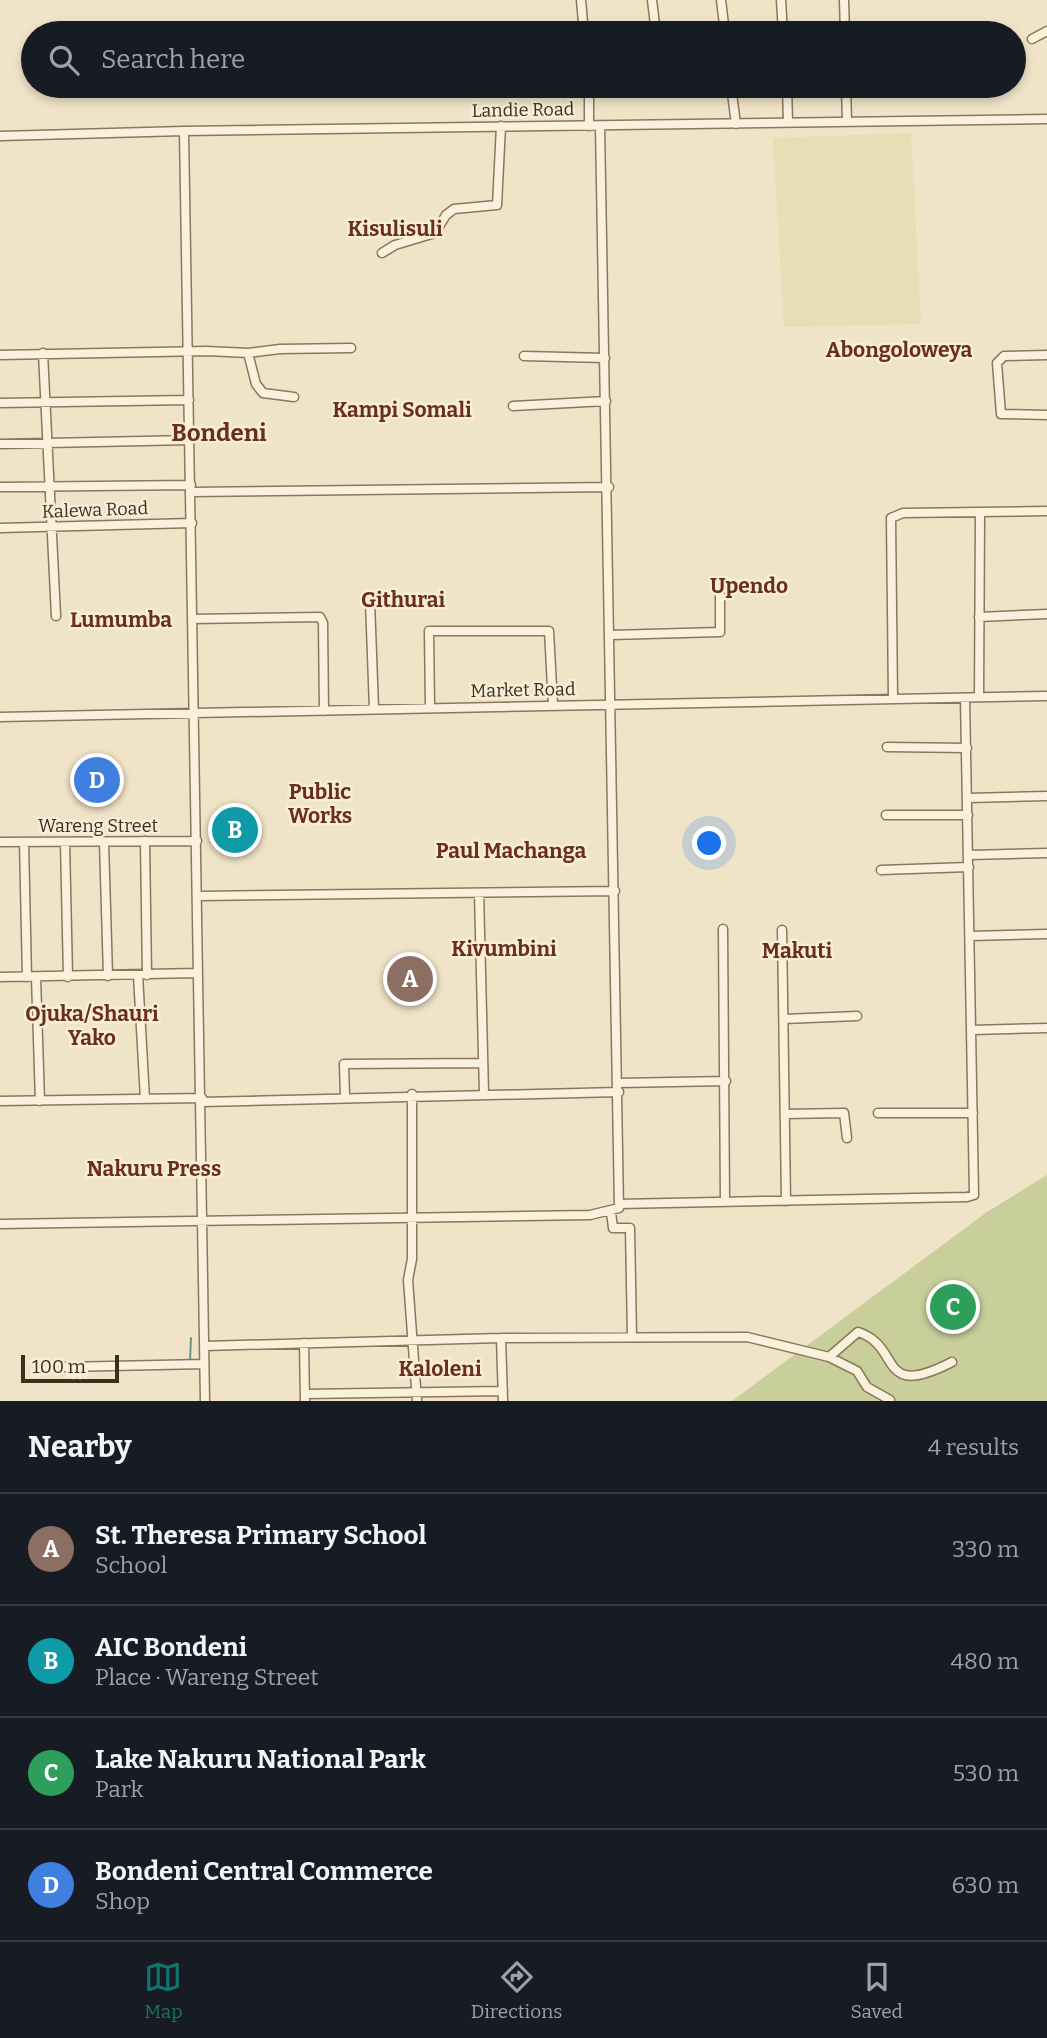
<!DOCTYPE html>
<html lang="en">
<head>
<meta charset="utf-8">
<style>
	:root { --surface:#171b24; --page:#20242c; --text:#f1f3f6; --muted:#9ea1a6; --line:#363941; --accent:#0f766e }
	body { margin:0; font-family:Bitter,serif; background:var(--page); color:var(--text) }
	.scale { position:absolute; left:21px; bottom:18px; width:98px; box-sizing:border-box; padding-left:7px; border:4px solid #3d2e20; border-top:0; font-size:19px; line-height:24px; white-space:nowrap; color:#3d2e20; -webkit-text-stroke:5px #f7eed8; paint-order:stroke }
	.you { position:absolute; left:710px; top:844px; width:24px; height:24px; margin:-18px; border:5px solid #fff; border-radius:50%; background:#1a73e8; box-shadow:0 0 0 10px #1a73e833 }
	.badge { display:grid; place-items:center; width:46px; height:46px; border-radius:50%; background:var(--accent); color:#fff; font-size:23px; font-weight:700 }
	.pin { position:absolute; translate:-50% -50%; border:4px solid #fff; box-shadow:0 2px 7px #0006 }
	.list { margin:0; padding:0; list-style:none }
	h2 { display:flex; justify-content:space-between; align-items:center; height:91px; margin:0; padding:0 28px; font-size:30px }
	h2 small { font-size:23px; font-weight:400; color:var(--muted) }
	.list li { display:grid; grid-template-columns:46px 1fr auto; gap:21px; align-items:center; box-sizing:border-box; height:112px; padding:0 28px; border-top:2px solid var(--line) }
	.list b { display:block; font-size:26px; white-space:nowrap }
	.list p { margin:0; font-size:23px; white-space:nowrap; color:var(--muted) }
	.list em { font-size:23px; font-style:normal; color:var(--muted) }
	.icon { flex:none; width:38px; height:38px; fill:none; stroke:currentColor; stroke-width:2; stroke-linecap:round; stroke-linejoin:round }
	.map { position:relative; flex:none; width:1047px; height:1401px; overflow:hidden }
	.search { position:absolute; background:var(--surface); box-shadow:0 4px 10px #0003; left:21px; right:21px; top:21px; height:77px; display:flex; align-items:center; gap:18px; box-sizing:border-box; padding:0 24px; border-radius:38px; color:var(--muted); font-size:26px }
	.sheet { height:539px; background:var(--surface) }
	nav { display:flex; justify-content:space-around; align-items:center; box-sizing:border-box; height:98px; border-top:2px solid var(--line); background:var(--surface); font-size:19px; color:var(--muted) }
	nav a { display:grid; justify-items:center; gap:4px }
	nav .on { color:var(--accent) }
	.map>svg:first-child { display:block }
	.farmland { fill:#e6deb5 }
	.green { fill:#c9cf9b }
	.lines { fill:none; stroke-linecap:round; stroke-linejoin:round }
	.stream { stroke:#6f938a; stroke-width:2 }
	.street-casing { stroke:#8d765c; stroke-width:11 }
	.street { stroke:#faf1dc; stroke-width:8 }
	.labels { text-anchor:middle; dominant-baseline:central; stroke-width:5; stroke-linejoin:round; paint-order:stroke }
	.street-label { font-size:18px; fill:#3d2e20; stroke:#f7eed8 }
	.quarter-label { font-size:21px; font-weight:bold; fill:#6b2e1e; stroke:#f7eed8 }
	.district-label { font-size:24px; font-weight:bold; fill:#6b2e1e; stroke:#f7eed8 }
</style>
</head>
<body>
<div class="map">
<svg width="1047" height="1401" viewBox="0 0 1047 1401">
	<rect width="100%" height="100%" fill="#f0e4c8"/>
	<path class="farmland" d="M911,133L921,324L784,327L773,138Z"/>
	<path class="green" d="M1047,1175V1401H732L987,1212Z"/>
	<g class="lines">
		<path class="stream" d="M190,1361L191,1338"/>
		<defs>
			<path id="street" d="M581,0L584,33
				M652,0L656,33
				M721,0L725,33
				M781,0L783,33
				M844,0L845,33
				M1032,39L1047,31
				M589,86V126
				M731,86L736,124
				M787,86L788,122
				M846,86L847,121
				M184,131L205,1401
				M0,136L184,131L1047,119
				M382,253L395,245L435,233L446,215L454,209L497,205L501,126
				M43,353L56,616
				M248,353L280,349L351,348
				M0,355L207,351L248,353L256,384L263,393L294,397
				M1047,355L1004,356L997,363L1001,414L1047,415
				M524,356L605,358
				M0,403L189,400
				M513,406L606,401
				M0,444L190,440
				M0,487L191,485
				M191,492L609,487
				M0,528L192,523
				M370,601L374,709
				M979,617L1047,614
				M192,619L320,617L323,623L324,711
				M611,635L720,632V582
				M979,697L980,514
				M893,699L891,518L903,513L1047,511
				M430,708L429,631H549L553,705
				M0,717L1047,696
				M887,747L967,748
				M968,798L1047,796
				M886,815H968
				M145,841L147,975
				M0,842L197,841
				M24,842L27,977
				M104,842L108,976
				M65,843L68,977
				M969,855L1047,853
				M881,870L969,867
				M479,893L484,1094
				M199,896L615,891
				M723,929L725,1202
				M782,930L786,1201
				M970,936L1047,934
				M138,975L145,1099
				M0,977L197,973
				M36,977L40,1101
				M784,1019L857,1016
				M972,1030L1047,1028
				M619,1083L726,1081
				M412,1094V1259L408,1280L417,1401
				M345,1096L344,1064L483,1063
				M0,1101L202,1098
				M202,1102L619,1092
				M878,1113H973
				M785,1114L844,1113L847,1138
				M619,1204L967,1197L974,1195L965,698
				M611,1212L613,1228H630L632,1337
				M0,1224L590,1215L619,1208L600,126
				M501,1338L503,1401
				M304,1343L305,1401
				M205,1346L501,1338L747,1337L829,1357L857,1371L867,1387L890,1400
				M829,1357L858,1332C903,1346 876,1401 952,1362
				M64,1367L204,1364
				M305,1394L503,1391"/>
		</defs>
		<use href="#street" class="street-casing"/>
		<use href="#street" class="street"/>
	</g>
	<g class="labels">
		<g class="street-label">
			<text transform="translate(523 110) rotate(-1)">Landie Road</text>
			<text transform="translate(95 510) rotate(-2)">Kalewa Road</text>
			<text transform="translate(523 690) rotate(-1)">Market Road</text>
			<text x="98" y="826">Wareng Street</text>
		</g>
		<g class="quarter-label">
			<text x="395" y="229">Kisulisuli</text>
			<text x="899" y="350">Abongoloweya</text>
			<text x="402" y="410">Kampi Somali</text>
			<text x="749" y="586">Upendo</text>
			<text x="403" y="600">Githurai</text>
			<text x="121" y="620">Lumumba</text>
			<text x="320" y="792">Public<tspan x="320" dy="24">Works</tspan></text>
			<text x="511" y="851">Paul Machanga</text>
			<text x="504" y="949">Kivumbini</text>
			<text x="797" y="951">Makuti</text>
			<text x="92" y="1014">Ojuka/Shauri<tspan x="92" dy="24">Yako</tspan></text>
			<text x="154" y="1169">Nakuru Press</text>
			<text x="440" y="1369">Kaloleni</text>
		</g>
		<g class="district-label">
			<text x="219" y="433">Bondeni</text>
		</g>
	</g>
</svg>
<div class="scale">100 m</div>
<div class="you"></div>
<div class="pin badge" style="left:410px;top:979px;background:#8d6e63">A</div>
<div class="pin badge" style="left:235px;top:830px;background:#0f9aa8">B</div>
<div class="pin badge" style="left:953px;top:1307px;background:#2e9e5b">C</div>
<div class="pin badge" style="left:97px;top:780px;background:#3f7fe0">D</div>
<div class="search"><svg class="icon" aria-label="search" viewBox="0 0 24 24"><circle cx="10" cy="10" r="6"/><path d="M15 15l6 6"/></svg>Search here</div>
</div>
<section class="sheet">
<h2>Nearby<small>4 results</small></h2>
<ul class="list">
<li><span class="badge" style="background:#8d6e63">A</span><div><b>St. Theresa Primary School</b><p>School</p></div><em>330 m</em></li>
<li><span class="badge" style="background:#0f9aa8">B</span><div><b>AIC Bondeni</b><p>Place · Wareng Street</p></div><em>480 m</em></li>
<li><span class="badge" style="background:#2e9e5b">C</span><div><b>Lake Nakuru National Park</b><p>Park</p></div><em>530 m</em></li>
<li><span class="badge" style="background:#3f7fe0">D</span><div><b>Bondeni Central Commerce</b><p>Shop</p></div><em>630 m</em></li>
</ul>
</section>
<nav>
<a class="on"><svg class="icon" aria-label="map" viewBox="0 0 24 24"><path d="M3 6l6-2 6 2 6-2v14l-6 2-6-2-6 2zM9 4v14M15 6v14"/></svg>Map</a>
<a><svg class="icon" aria-label="directions" viewBox="0 0 24 24"><path d="M12 3l9 9-9 9-9-9zM9 14v-3h6M13 9l2 2-2 2"/></svg>Directions</a>
<a><svg class="icon" aria-label="saved" viewBox="0 0 24 24"><path d="M7 4h10v16l-5-4-5 4z"/></svg>Saved</a>
</nav>
</body>
</html>
